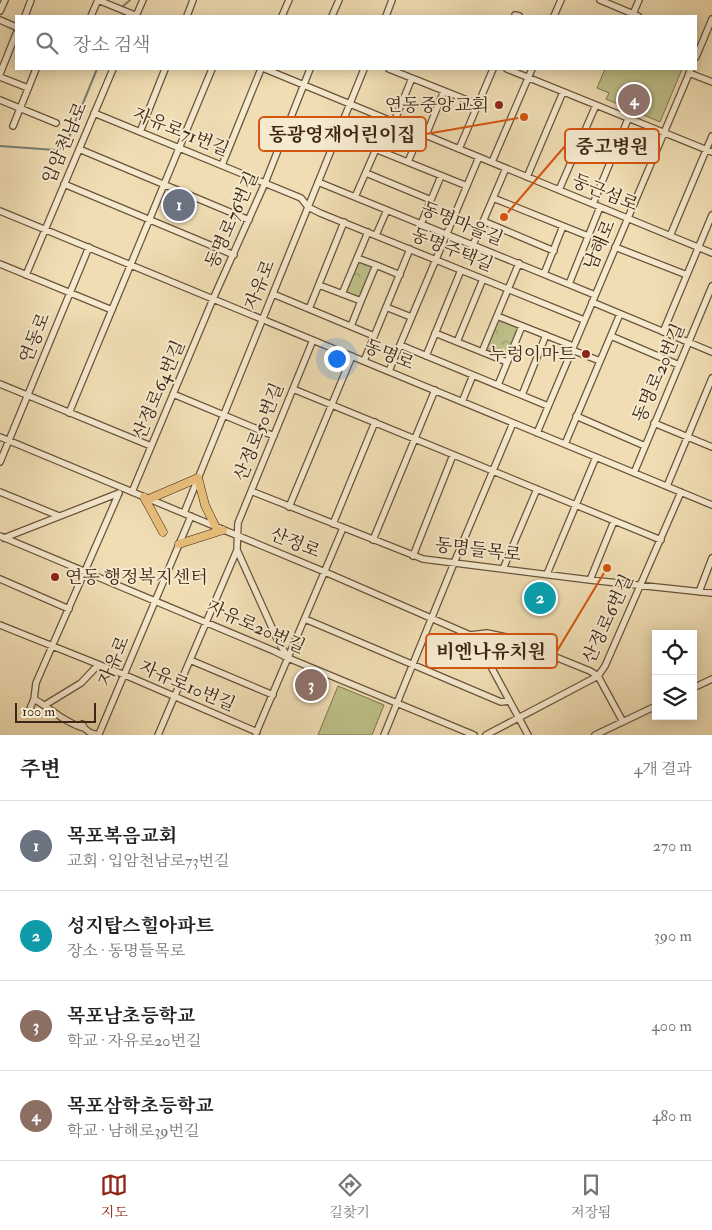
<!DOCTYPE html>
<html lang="ko">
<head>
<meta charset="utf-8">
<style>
	:root { --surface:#fff; --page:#f6f6f6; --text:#222; --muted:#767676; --line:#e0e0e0; --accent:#8f2418 }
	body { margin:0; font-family:"IM FELL Double Pica","Noto Serif KR",serif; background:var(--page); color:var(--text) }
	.controls { position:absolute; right:15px; bottom:15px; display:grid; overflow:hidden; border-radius:0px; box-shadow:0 2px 12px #0003 }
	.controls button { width:45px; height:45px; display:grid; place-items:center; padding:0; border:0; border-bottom:1px solid var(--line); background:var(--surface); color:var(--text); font:25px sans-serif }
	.scale { position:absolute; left:15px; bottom:12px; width:81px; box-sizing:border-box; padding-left:5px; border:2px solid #3d2615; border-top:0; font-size:14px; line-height:18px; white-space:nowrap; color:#3d2615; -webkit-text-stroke:4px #f5e9ce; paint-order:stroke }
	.you { position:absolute; left:336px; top:358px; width:18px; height:18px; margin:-12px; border:4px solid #fff; border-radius:50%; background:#1a73e8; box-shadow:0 0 0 8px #1a73e833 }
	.badge { display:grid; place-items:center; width:32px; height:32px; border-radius:50%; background:var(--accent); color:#fff; font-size:16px; font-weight:700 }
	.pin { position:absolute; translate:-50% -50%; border:2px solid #fff; box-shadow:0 1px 5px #0006 }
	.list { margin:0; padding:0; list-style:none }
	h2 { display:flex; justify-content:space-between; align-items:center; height:65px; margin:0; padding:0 20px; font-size:21px }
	h2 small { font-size:16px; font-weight:400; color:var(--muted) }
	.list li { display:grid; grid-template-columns:32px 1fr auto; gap:15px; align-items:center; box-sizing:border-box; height:90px; padding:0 20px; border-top:1px solid var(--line) }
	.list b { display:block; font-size:19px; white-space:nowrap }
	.list p { margin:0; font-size:16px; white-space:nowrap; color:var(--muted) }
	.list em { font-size:16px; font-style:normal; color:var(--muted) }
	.icon { flex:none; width:28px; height:28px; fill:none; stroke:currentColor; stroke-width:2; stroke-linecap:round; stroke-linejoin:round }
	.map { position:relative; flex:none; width:712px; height:735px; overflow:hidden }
	.search { position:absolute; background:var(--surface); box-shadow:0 2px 12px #0003; left:15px; right:15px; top:15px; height:55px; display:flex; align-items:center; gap:12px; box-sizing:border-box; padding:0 18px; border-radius:0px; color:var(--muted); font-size:19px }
	.sheet { height:425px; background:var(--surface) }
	nav { display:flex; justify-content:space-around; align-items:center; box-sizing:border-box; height:70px; border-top:1px solid var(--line); background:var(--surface); font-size:14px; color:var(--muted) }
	nav a { display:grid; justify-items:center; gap:2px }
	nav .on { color:var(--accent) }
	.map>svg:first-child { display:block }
	.park { fill:url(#park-crowns); stroke:#7e734f }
	.pitch { fill:#bec089; stroke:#7e734f }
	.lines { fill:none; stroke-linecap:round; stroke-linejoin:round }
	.stream { stroke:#777f76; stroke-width:2 }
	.minor-casing { stroke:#6a543c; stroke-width:8 }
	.major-casing { stroke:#3d2615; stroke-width:9 }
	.minor { stroke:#f5e9ce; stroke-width:5.5 }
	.major { stroke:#e8be7a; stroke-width:8 }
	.poi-dot { fill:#8f2418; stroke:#f5e9ce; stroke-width:2 }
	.labels { text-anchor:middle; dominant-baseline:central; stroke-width:4; stroke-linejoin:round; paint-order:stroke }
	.poi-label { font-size:18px; fill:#3d2615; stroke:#f5e9ce; text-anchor:end }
	.street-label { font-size:18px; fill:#3d2615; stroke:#f5e9ce }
	.leader { fill:none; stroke:#d7540d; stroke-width:2 }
	.callout-dot { fill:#d7540d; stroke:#f5e9ce; stroke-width:2 }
	.callout { fill:#f5e9ce; stroke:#d7540d; stroke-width:2 }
	.callout-label { font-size:19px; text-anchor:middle; font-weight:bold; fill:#3d2615 }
</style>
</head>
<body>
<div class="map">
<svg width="712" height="735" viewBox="0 0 712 735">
	<defs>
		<pattern id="park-crowns" width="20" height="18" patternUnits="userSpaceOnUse" patternTransform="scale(1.25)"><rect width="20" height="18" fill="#bec089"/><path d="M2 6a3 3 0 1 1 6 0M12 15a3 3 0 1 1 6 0" fill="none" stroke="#9c9c6f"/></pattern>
	</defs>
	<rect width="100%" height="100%" fill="#f0ddb3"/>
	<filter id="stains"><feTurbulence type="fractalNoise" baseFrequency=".004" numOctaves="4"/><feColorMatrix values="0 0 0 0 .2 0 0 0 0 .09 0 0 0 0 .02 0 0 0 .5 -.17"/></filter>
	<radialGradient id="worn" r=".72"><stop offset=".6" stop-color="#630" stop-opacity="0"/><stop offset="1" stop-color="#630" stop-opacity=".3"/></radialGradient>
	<path class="park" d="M359,260L373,266L360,299L346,293Z
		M498,318L520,326L506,360L485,351Z"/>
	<path class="pitch" d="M605,69H682L660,122L606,99L609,93L597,88Z
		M338,686L384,705L372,735H318Z"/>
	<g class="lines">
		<path class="stream" d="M122,7L130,0
			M0,146L55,150L62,148L67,142L97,69"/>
		<defs>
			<path id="minor" d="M98,0L137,16
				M600,0L638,16
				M0,11L5,0
				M633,14L639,0
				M25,16L31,0
				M91,16L98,0
				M136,16L143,0
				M187,16L193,0
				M282,16L289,0
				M332,16L339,0
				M386,16L392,0
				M515,16V15L519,16
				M554,16L561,0
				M0,20L16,27
				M696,57L712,19
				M265,69L712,253
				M389,69L477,104
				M507,69L712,152
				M689,73L712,82
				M0,74L16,34
				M0,77L28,88
				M0,100L56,123
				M94,113L301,198L308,207L320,213L584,320
				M394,122L412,78
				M13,126L36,69
				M140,132L165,69
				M338,134L467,186
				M426,135L444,91
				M79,149L249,220
				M459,149L493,69
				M408,162L420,133
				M492,162L532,69
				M222,165L261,69
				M366,173L431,200
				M527,177L563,92
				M318,182L595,295
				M64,184L234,255
				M559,190L596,105
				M355,197L376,149
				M493,198L588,236
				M593,204L628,119
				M0,211L712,505
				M483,221L554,251
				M421,224L441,176
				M376,235L387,210
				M670,236L712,136
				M473,245L506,168
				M615,247L687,275
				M357,258L376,265
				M0,264L112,310
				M544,274L563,226
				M26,275L113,69
				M569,284L600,207
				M319,285L361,301L376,265L400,275
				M273,294L374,336
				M342,294L368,232
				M592,302L712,352
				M386,307L411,317
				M309,309L344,222
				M497,316L573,346
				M351,326L361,301
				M663,332L712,215
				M435,333L507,362
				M611,336L679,365
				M457,342L483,279
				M400,345L548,406
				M572,350L600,361
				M482,352L519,263
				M426,356L461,270
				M364,361L410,249
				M389,371L479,157
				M0,384L151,446
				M498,385L522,326
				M293,389L661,540
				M173,394L274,436
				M522,395L546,335
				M462,402L473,375
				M69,413L212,69
				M576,416L645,446
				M654,423L712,447
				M537,433L691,69
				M0,437L325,572L470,635L482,650L528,735
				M565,444L620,314
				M0,462L89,247
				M634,473L712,286
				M667,486L712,378
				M251,491L423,559L590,580L712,593
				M0,492L59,516
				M132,492L213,299L265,183L310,69
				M289,507L352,356
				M184,513L364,69
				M333,524L375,422
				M0,536L274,651L288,658L474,735
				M4,538L119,493
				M373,540L435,390
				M413,556L453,455
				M503,569L537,489
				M547,574L596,457
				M0,579L69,609
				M590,580L614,521
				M699,592L712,558
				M305,619L501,702L509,701
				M0,625L125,675L257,732
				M470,635L487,633L506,637L590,671L598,676L623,722
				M287,656L278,641L237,550L238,523L313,340
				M190,660L273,695
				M693,688L712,679
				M34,699C50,708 65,723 84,728
				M45,705L81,683L98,665
				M29,711L34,699L36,683L119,493
				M82,724C85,730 91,735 99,734L191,516
				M256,733L343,528
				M158,735L237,550
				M384,735L454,563L513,423
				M486,735L598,676L605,666L681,492
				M595,735L656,706"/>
			<path id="major" d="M144,497L163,532
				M149,499L198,478L205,505L215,526
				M179,544L223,530"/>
		</defs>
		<use href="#minor" class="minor-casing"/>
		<use href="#major" class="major-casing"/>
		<use href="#minor" class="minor"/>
		<use href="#major" class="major"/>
	</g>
	<g class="poi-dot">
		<circle cx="499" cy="105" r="5"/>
		<circle cx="586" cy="354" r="5"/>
		<circle cx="55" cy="577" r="5"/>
	</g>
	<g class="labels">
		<g class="poi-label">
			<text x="489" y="105">연동중앙교회</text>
			<text x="576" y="354">누렁이마트</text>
			<text x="65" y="577" text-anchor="start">연동 행정복지센터</text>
		</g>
		<g class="street-label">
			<text transform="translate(181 132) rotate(22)">자유로71번길</text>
			<text transform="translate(65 143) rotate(-67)">입암천남로</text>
			<text transform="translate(605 193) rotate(22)">둥근섬로</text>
			<text transform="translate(232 220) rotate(-66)">동명로76번길</text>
			<text transform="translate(462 224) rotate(22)">동명마을길</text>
			<text transform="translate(600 245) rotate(-67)">남해로</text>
			<text transform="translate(452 250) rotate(22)">동명주택길</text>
			<text transform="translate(260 285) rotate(-68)">자유로</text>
			<text transform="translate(35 338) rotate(-68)">연동로</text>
			<text transform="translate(389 355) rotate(22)">동명로</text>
			<text transform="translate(659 373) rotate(-67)">동명로20번길</text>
			<text transform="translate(159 390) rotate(-67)">산정로64번길</text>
			<text transform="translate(259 432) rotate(-68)">산정로50번길</text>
			<text transform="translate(295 543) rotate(22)">산정로</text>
			<text transform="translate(478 550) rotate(7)">동명들목로</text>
			<text transform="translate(608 619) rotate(-65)">산정로6번길</text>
			<text transform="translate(256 627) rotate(24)">자유로20번길</text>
			<text transform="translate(114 661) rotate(-67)">자유로</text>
			<text transform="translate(187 686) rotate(23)">자유로10번길</text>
		</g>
	</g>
	<path class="leader" d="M524 117L426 134M504 217L565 146M607 568L557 651"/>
	<g class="callout-dot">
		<circle cx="524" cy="117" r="5"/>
		<circle cx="504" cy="217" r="5"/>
		<circle cx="607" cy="568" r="5"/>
	</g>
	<g class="callout">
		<rect x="259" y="117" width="167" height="34" rx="5"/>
		<rect x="565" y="129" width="94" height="34" rx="5"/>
		<rect x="426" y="634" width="131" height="34" rx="5"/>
	</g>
	<g class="callout-label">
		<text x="342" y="141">동광영재어린이집</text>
		<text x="612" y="153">중고병원</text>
		<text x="491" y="658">비엔나유치원</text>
	</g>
	<rect width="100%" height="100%" filter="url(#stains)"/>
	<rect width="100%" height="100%" fill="url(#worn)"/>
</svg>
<div class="controls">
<button><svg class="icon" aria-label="locate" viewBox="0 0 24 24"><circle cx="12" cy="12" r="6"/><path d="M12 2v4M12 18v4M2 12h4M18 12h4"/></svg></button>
<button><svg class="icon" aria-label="layers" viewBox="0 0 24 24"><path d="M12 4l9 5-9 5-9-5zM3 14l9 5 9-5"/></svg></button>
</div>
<div class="scale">100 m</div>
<div class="you"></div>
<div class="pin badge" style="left:179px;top:205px;background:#6b7280">1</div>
<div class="pin badge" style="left:540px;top:598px;background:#0f9aa8">2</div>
<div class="pin badge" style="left:311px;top:685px;background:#8d6e63">3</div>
<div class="pin badge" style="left:634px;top:100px;background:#8d6e63">4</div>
<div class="search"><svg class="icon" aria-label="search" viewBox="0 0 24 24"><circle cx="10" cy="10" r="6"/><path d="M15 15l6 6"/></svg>장소 검색</div>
</div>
<section class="sheet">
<h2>주변<small>4개 결과</small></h2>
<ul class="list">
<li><span class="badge" style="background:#6b7280">1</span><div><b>목포복음교회</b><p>교회 · 입암천남로73번길</p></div><em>270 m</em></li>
<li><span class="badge" style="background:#0f9aa8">2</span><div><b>성지탑스힐아파트</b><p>장소 · 동명들목로</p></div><em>390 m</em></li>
<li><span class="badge" style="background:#8d6e63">3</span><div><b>목포남초등학교</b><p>학교 · 자유로20번길</p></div><em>400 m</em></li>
<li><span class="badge" style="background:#8d6e63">4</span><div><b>목포삼학초등학교</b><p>학교 · 남해로39번길</p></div><em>480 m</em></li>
</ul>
</section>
<nav>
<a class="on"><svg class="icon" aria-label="map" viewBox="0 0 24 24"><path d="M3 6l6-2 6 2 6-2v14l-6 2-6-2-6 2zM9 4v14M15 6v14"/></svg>지도</a>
<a><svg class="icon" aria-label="directions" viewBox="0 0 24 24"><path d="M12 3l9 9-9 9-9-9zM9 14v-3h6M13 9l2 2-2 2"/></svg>길찾기</a>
<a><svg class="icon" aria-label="saved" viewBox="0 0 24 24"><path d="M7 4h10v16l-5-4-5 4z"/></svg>저장됨</a>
</nav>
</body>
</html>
